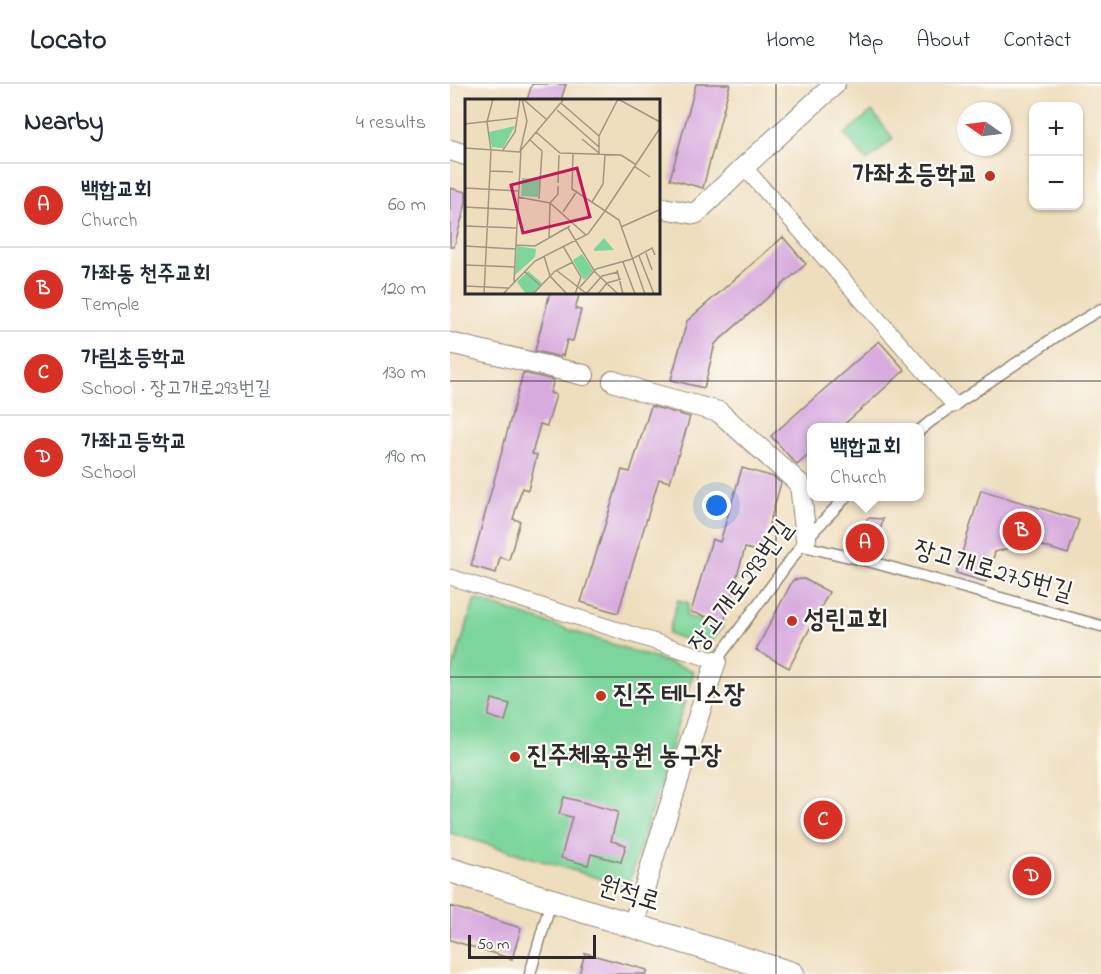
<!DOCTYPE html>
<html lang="en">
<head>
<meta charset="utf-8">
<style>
	:root { --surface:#fff; --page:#f6f6f7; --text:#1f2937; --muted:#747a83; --line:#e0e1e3; --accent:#d93025 }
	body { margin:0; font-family:"Indie Flower","Poor Story",sans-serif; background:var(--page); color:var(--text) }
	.controls { position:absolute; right:18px; top:18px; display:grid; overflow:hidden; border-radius:12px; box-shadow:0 2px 4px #0004 }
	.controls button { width:54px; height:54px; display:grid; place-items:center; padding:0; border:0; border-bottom:2px solid var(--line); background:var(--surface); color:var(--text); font:30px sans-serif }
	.compass { position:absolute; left:507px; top:18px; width:54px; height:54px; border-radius:50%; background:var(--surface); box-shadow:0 2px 4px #0004; rotate:284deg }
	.scale { position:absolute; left:18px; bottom:15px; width:128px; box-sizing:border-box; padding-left:6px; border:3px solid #2b2b2b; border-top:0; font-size:16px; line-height:21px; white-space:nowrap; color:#2b2b2b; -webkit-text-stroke:4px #fdfcf7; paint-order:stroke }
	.you { position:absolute; left:267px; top:422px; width:21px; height:21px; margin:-15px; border:4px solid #fff; border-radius:50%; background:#1a73e8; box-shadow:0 0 0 9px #1a73e833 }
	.badge { display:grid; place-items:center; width:39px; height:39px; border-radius:50%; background:var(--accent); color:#fff; font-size:20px; font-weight:700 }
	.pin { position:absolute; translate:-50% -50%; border:3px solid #fff; box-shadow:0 2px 6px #0006 }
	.popup { position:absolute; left:357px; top:339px; width:117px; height:78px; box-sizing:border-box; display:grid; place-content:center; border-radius:12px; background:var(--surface); filter:drop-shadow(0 2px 4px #0005); font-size:20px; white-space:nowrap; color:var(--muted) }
	.popup b { font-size:22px; color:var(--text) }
	.popup::after { content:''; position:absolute; left:50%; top:100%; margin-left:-12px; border:12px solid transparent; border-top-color:var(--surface) }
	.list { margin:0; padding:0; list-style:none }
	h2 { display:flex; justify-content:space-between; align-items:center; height:78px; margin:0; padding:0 24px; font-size:26px }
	h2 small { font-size:20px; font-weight:400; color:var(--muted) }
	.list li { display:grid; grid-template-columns:39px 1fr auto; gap:18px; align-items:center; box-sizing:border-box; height:84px; padding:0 24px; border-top:2px solid var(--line) }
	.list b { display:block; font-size:22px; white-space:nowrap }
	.list p { margin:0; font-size:20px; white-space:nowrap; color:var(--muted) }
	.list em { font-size:20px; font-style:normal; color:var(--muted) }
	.map { position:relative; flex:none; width:651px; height:890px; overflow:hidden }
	header { display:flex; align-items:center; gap:36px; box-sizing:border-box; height:84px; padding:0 30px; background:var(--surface); border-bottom:2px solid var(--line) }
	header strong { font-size:28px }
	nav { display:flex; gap:33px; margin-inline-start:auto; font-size:21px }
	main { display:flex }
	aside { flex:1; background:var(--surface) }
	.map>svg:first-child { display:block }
	.green { fill:#7cd59a; stroke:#548062; stroke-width:1.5 }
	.building { fill:#d8abde }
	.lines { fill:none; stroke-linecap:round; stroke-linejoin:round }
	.service-casing { stroke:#8c8474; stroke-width:13 }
	.pedestrian-casing { stroke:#8c8474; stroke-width:17 }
	.minor-casing { stroke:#8c8474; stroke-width:22 }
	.tertiary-casing { stroke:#8c8474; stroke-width:26 }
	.service { stroke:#fff; stroke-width:10 }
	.pedestrian { stroke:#fff; stroke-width:15 }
	.minor { stroke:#fff; stroke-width:20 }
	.tertiary { stroke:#fff; stroke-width:24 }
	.grid { fill:none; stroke:#2b2b2b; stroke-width:1.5; stroke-opacity:0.55 }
	.poi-dot { fill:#c8321e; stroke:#fdfcf7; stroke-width:2 }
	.labels { text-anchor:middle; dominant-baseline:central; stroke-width:4.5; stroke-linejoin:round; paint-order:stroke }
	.poi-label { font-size:26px; font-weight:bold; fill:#2b2b2b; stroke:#fdfcf7; text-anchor:start }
	.street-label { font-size:26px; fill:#2b2b2b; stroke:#fdfcf7 }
	.inset-road { fill:none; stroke:#a09683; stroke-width:1.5 }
	.view { fill:#c2185b; fill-opacity:0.15; stroke:#c2185b; stroke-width:3 }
	.inset-edge { fill:none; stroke:#2b2b2b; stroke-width:3 }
</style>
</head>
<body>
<header>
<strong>Locato</strong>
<nav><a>Home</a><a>Map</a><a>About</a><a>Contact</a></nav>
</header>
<main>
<aside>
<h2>Nearby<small>4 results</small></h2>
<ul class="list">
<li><span class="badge">A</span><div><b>백합교회</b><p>Church</p></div><em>60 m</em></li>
<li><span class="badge">B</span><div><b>가좌동 천주교회</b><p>Temple</p></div><em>120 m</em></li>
<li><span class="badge">C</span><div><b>가림초등학교</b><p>School · 장고개로293번길</p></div><em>130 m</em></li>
<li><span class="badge">D</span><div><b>가좌고등학교</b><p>School</p></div><em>190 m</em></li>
</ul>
</aside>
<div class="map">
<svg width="651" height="890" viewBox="0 0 651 890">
	<rect width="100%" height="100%" fill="#fdfcf7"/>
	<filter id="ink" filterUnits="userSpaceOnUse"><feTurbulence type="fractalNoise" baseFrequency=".0167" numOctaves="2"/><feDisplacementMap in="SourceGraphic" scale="12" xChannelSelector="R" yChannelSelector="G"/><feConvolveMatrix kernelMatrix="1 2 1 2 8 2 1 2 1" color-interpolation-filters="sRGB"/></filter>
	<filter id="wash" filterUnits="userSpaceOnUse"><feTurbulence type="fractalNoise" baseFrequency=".008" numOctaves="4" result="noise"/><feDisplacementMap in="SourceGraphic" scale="24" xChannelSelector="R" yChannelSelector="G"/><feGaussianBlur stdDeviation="1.35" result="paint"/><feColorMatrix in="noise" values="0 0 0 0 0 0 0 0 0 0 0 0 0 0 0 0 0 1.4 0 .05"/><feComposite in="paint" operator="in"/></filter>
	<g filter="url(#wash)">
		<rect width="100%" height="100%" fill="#eedebd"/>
		<path class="green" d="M422,27L443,55L417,77L395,50Z
			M25,515L244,587L178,803L0,749V594Z
			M228,516L239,519L236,532L273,542L258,562L218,550Z"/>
		<g id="blocks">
			<path class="building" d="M82,0H116L111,16H77Z
				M246,0H280L253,104L220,95Z
				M0,104L16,108V119L4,163H0Z
				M333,153L356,180L265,260L254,304L221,296L237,237Z
				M100,208H130L125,225L131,226L123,257L117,256L113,272L111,271L110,273L85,267Z
				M429,257L455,286L390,344H361V369L347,381L321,352Z
				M73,289L104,296L100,309L106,311L97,342L90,340L82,370L87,371L78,406L72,404L63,435L70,437L59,476L50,473L46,489L21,482Z
				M201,322L240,333L220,398L209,395L168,529L131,518L172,386L180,388Z
				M292,384L324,393L331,399L311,468L295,464L274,538L241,528L262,455L270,458Z
				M531,406L629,436L618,470L580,458L545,468L536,498L506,489Z
				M418,434L433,435L424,471L400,465L405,449Z
				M354,495L379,508L339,584L306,566L343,496Z
				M42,615L60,620L55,637L38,632Z
				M114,713L168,728L161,757L176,761L171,778L141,770L138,781L111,774L122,733L109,730Z
				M0,822L71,844L62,875L0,856Z
				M135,869L197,886V890H129Z"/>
		</g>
	</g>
	<g filter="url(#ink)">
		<use href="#blocks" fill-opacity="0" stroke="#8c8474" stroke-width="1.5"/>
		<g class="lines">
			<defs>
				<path id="service" d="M469,347L481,337L611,249L651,225
					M353,462L425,479L651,542
					M266,577L356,455L397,412
					M80,890L101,817"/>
				<path id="pedestrian" d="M294,83L504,321
					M0,493L266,577"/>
				<path id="minor" d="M0,66L16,71
					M208,123L245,130L294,83L385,0
					M0,259L134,291
					M163,297L191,307L269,328L350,400L356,455
					M183,842L208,759L266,577"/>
				<path id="tertiary" d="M0,786L342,890"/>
			</defs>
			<use href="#service" class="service-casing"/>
			<use href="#pedestrian" class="pedestrian-casing"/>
			<use href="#minor" class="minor-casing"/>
			<use href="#tertiary" class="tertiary-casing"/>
			<use href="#service" class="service"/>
			<use href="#pedestrian" class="pedestrian"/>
			<use href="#minor" class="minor"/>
			<use href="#tertiary" class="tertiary"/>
		</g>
	</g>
	<path class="grid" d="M326,0V890M0,297H651M0,593H651"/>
	<g class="poi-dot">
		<circle cx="540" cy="92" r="6"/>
		<circle cx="342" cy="537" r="6"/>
		<circle cx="151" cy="612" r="6"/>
		<circle cx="65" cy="673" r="6"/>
	</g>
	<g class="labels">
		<g class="poi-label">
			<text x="528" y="92" text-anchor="end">가좌초등학교</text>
			<text x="354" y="537">성린교회</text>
			<text x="163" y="612">진주 테니스장</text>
			<text x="77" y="673">진주체육공원 농구장</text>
		</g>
		<g class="street-label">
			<text transform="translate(543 488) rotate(16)">장고개로275번길</text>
			<text transform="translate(292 503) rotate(-54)">장고개로293번길</text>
			<text transform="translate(179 811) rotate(17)">원적로</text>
		</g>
	</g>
	<g transform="translate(15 15)">
		<rect width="195" height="195" fill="#eedebd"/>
		<path d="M50,27L38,49L27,48L24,33ZM57,79L75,80L73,98L56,97ZM139,139L149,151L129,152V150ZM52,147L71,150L70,158L50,176ZM117,155L128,172L119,181L108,161ZM63,172L77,184L68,195H61L52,183Z" fill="#7cd59a"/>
		<path class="inset-road" d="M58,0L81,20M153,0L195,23M96,4L134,37M92,11L134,48M0,25L51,19M71,33L95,54L156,56L170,65M64,40L77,52L74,100M117,40L134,54M0,49L55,53L62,22L57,0M38,51L50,33L55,0M108,55L107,90L154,121L180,195M134,56V37L153,0M169,67L185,78M25,72L48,73M93,84L94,56M0,89L53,92M53,98L85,104L121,136M127,103L138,85L140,56M85,104L93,95V87M0,108L52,111M140,112L195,29M98,113L112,92M0,127L51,129M156,128L194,111M103,129L130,173L153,195M84,140L85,104M51,146L70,147L105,127M0,147L50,150M98,147L116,178L110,195M181,154L187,171M79,157L85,177L102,195M174,157L189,195M158,163L170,195M0,166L49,168M91,171L122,195M152,171L158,195M59,172L76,187M49,183L56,51L99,0M0,187L43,189M115,188L131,170L167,160L187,149L190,156M19,195L26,51L22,23L28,0M38,195L70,162L123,135L140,112M68,195L90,172L108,163M121,195L137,177L153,173M133,195L142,184L156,180"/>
		<path class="view" d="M112,69L125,118L58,134L46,86Z"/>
		<rect width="195" height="195" class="inset-edge"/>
	</g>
</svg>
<div class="controls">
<button>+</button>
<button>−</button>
</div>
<svg class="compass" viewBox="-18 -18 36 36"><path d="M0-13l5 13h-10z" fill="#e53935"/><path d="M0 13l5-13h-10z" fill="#747a83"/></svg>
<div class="scale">50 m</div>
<div class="you"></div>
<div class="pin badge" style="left:415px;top:459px">A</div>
<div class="popup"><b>백합교회</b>Church</div>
<div class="pin badge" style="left:572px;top:447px">B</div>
<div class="pin badge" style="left:373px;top:736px">C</div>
<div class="pin badge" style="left:582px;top:792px">D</div>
</div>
</main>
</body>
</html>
